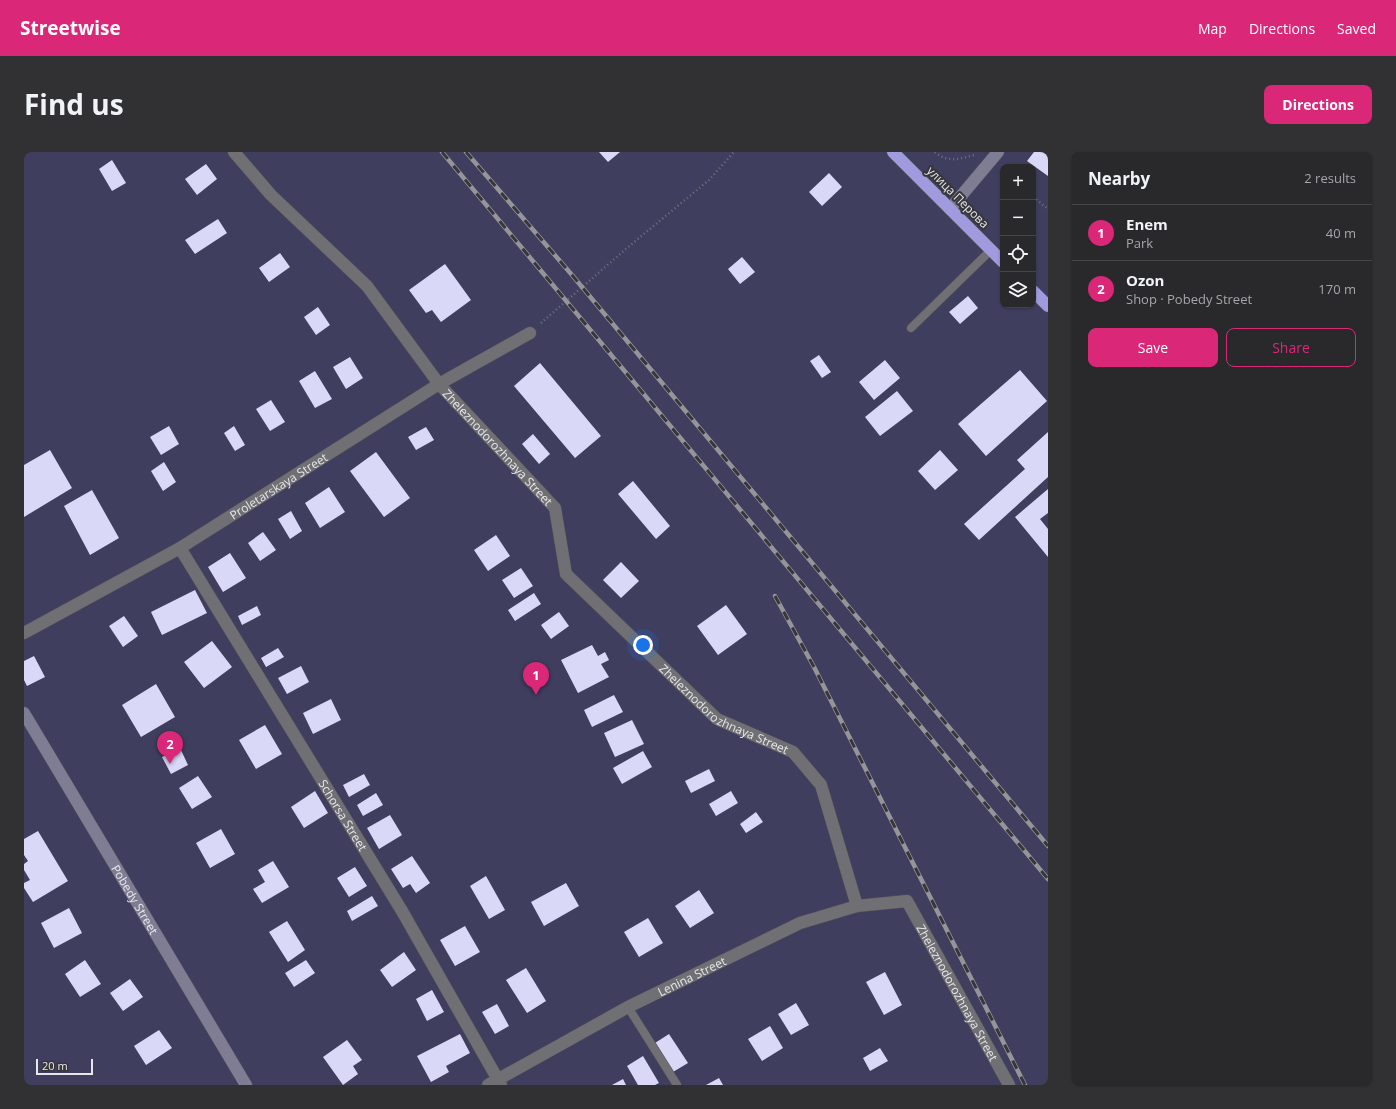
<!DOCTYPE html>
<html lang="en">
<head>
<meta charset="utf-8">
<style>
	:root { --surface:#29292c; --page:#313134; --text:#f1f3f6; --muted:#a5a6a9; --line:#454548; --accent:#db2777 }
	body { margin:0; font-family:"Open Sans",sans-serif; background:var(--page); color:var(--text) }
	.controls { position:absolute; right:12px; top:12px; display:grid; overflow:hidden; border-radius:8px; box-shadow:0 1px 3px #0004 }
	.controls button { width:36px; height:36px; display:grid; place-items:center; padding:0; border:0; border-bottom:1px solid var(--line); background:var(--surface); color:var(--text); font:20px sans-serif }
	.scale { position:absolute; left:12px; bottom:10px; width:57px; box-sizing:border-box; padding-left:4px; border:2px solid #e7e7ea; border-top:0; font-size:11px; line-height:14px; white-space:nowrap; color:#e7e7ea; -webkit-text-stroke:3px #37373b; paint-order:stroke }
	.you { position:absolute; left:619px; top:493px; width:14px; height:14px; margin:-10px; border:3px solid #fff; border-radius:50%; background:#1a73e8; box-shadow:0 0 0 6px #1a73e833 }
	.badge { display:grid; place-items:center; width:26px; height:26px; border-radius:50%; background:var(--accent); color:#fff; font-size:13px; font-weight:700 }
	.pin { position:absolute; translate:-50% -33px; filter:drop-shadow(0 1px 2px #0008) }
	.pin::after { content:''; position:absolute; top:21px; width:14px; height:12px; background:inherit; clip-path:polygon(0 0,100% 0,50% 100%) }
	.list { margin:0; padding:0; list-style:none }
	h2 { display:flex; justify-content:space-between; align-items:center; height:52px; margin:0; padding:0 16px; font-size:17px }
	h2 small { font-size:13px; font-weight:400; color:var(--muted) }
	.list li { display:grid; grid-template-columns:26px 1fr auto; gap:12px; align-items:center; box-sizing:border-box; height:56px; padding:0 16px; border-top:1px solid var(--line) }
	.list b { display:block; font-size:15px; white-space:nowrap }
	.list p { margin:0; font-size:13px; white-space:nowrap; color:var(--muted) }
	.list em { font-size:13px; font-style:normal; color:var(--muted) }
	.actions { display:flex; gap:8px; padding:12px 16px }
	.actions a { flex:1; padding:9px 0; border:1px solid var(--accent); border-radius:8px; text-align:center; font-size:14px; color:var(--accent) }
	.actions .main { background:var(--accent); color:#fff }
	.icon { flex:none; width:22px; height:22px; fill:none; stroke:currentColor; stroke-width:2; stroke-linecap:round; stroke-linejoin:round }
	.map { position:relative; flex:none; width:1024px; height:933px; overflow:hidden; border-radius:8px }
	header { display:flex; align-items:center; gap:24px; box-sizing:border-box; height:56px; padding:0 20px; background:var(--accent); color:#fff }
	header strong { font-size:19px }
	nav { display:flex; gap:22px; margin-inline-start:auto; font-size:14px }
	.intro { display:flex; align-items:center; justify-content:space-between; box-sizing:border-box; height:96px; padding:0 24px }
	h1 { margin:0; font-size:28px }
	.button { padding:10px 18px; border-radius:8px; background:var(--accent); color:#fff; font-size:14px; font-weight:700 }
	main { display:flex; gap:24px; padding:0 24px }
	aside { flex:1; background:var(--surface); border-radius:8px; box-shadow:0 1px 3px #0004 }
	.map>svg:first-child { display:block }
	.green { fill:#403e5f; fill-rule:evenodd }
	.building { fill:#dad8f7 }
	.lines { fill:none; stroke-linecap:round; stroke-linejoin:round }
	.lane-casing { stroke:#535357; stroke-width:9 }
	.street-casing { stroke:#535357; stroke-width:13 }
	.secondary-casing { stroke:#535357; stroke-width:13 }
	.highway-casing { stroke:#535357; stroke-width:13 }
	.path { stroke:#727276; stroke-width:2.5; stroke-dasharray:1 3; stroke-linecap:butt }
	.lane { stroke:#707074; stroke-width:8 }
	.street { stroke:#707074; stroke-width:12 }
	.secondary { stroke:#7e7d94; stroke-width:12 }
	.highway { stroke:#a09adf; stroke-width:12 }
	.rail-casing { stroke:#959599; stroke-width:4.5 }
	.rail { stroke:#37373b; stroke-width:3; stroke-dasharray:9; stroke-linecap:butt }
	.labels { text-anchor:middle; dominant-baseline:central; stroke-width:4; stroke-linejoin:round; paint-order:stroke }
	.street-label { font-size:12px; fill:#e7e7ea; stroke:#37373b }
</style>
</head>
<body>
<header>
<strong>Streetwise</strong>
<nav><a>Map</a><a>Directions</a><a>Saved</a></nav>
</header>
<div class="intro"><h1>Find us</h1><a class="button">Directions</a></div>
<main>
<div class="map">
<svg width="1024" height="933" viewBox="0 0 1024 933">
	<rect width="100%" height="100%" fill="#37373b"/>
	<path class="green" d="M0,0H1024V933H0ZM979,15H1009V153H979Z"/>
	<path class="building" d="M575,0H596L584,10Z
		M1010,0H1024V24L1003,9Z
		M88,8L102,31L88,39L75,17Z
		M182,12L193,27L173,43L161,27Z
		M805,21L818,35L798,54L785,40Z
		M194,67L203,81L171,102L161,88Z
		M256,101L266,115L245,130L235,116Z
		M718,105L731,120L716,132L704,117Z
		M421,112L447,148L417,170L408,158L402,161L385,138Z
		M944,144L954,156L936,172L925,160Z
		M294,155L306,173L292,183L280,165Z
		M795,203L807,220L798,226L786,209Z
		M326,205L339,226L322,237L309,215Z
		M861,208L876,226L850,248L835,230Z
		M516,211L577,284L551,306L490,234Z
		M996,218L1023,249L962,304L934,272Z
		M291,219L308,247L291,256L275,229Z
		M873,239L889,259L856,284L841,265Z
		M247,248L261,270L246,279L232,257Z
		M145,274L155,292L137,303L126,285Z
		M210,274L221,293L211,299L200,281Z
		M402,275L410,288L392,298L384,285Z
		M1024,280V325L955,388L940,372L1001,317L993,308Z
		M509,282L526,302L515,312L498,292Z
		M26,298L48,336L0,365V313Z
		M916,298L934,318L911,338L894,319Z
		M352,300L386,346L360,365L326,319Z
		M140,310L152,330L139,339L127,319Z
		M609,329L646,374L632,387L594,342Z
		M305,335L321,360L296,376L281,351Z
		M1024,337V361L1016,367L1024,377V405L991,365Z
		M68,338L95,386L66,403L40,354Z
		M267,359L278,379L266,387L254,367Z
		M239,380L252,398L236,409L224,391Z
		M472,383L486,404L464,419L450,398Z
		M206,401L222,426L199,440L184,415Z
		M597,410L615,429L597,446L579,428Z
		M497,416L509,434L490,446L478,428Z
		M171,438L183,461L138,483L127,460Z
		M510,441L517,452L491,469L484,458Z
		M702,453L723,482L694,503L673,474Z
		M233,454L237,463L218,473L214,464Z
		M535,460L545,474L527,487L517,473Z
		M100,464L114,484L99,495L85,474Z
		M188,489L208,515L180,536L160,510Z
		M568,493L574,504L581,500L585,508L577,512L585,525L554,541L537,508Z
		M254,496L260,505L242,515L237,506Z
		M10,504L21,525L3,534L0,528V509Z
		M277,514L285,530L263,542L254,526Z
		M132,532L151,565L117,585L98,553Z
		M590,543L599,560L568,575L560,558Z
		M307,547L317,568L289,582L279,561Z
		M608,568L620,592L591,605L580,581Z
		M241,573L258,602L232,617L215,588Z
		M156,596L164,613L147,622L138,605Z
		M619,599L628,615L598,632L589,616Z
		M685,617L691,629L667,641L661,629Z
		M340,622L346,633L325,645L319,633Z
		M174,624L188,645L168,657L155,636Z
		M291,639L304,661L280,676L267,655Z
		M707,639L714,651L692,664L685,652Z
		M352,641L359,653L339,664L333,653Z
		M732,660L739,670L722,681L716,672Z
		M366,663L378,683L355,697L343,676Z
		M197,677L211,702L186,716L172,691Z
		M14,679L44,729L9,750L0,736V731L6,728L0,718V712L4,709L0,703V687Z
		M388,704L406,731L392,741L386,732L379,736L367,717Z
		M249,709L265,735L238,751L229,737L241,730L234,718Z
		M331,715L343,734L325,745L313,726Z
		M462,724L481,758L465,767L446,734Z
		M542,731L555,754L520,774L507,750Z
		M675,738L690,761L666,776L651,754Z
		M348,744L354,754L328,769L323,759Z
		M45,756L58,781L30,796L17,771Z
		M624,766L639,791L615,805L600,780Z
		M263,769L281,798L264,810L245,780Z
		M441,774L456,800L431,814L416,788Z
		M380,800L392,818L368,835L356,818Z
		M61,808L77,832L56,845L41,822Z
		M282,808L291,821L270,835L261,821Z
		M502,816L522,849L503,861L482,828Z
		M861,820L878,853L860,863L842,830Z
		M106,827L119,845L99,859L86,841Z
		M408,838L420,860L403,869L392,847Z
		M772,851L785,873L767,883L754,862Z
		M473,852L485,874L471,882L458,860Z
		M746,874L759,896L738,909L724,887Z
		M135,878L148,896L122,913L110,894Z
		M436,882L446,901L422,914L425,920L407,930L393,904Z
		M645,882L664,911L649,920L631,891Z
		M323,888L338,908L329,914L334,922L319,933L299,905Z
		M856,896L864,909L846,919L839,906Z
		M619,904L635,931L631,933H614L603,914Z
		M695,926L699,933H682Z
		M599,927L602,933H588Z"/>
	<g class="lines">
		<defs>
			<path id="lane" d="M887,176L967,98
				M604,855L653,933"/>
			<g id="street">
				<path id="s1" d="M210,0L247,43L343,134L415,232L531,356L542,422L693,567L769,600L797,633L833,754"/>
				<path id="s2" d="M156,396L378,759L477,933"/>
				<path id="s3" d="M0,481L156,396L415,232L506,181"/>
				<path id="s4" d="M464,933L604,855L776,771L833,754L883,749L985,933"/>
			</g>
			<g id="secondary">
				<path d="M926,57L974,0"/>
				<path id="s5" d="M0,561L222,933"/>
			</g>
			<path id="highway" d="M869,0L979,110
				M1009,139L1024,154"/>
		</defs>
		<use href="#lane" class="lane-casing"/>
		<use href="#street" class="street-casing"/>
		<use href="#secondary" class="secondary-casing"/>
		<use href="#highway" class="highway-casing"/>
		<path class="path" d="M911,0C923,11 936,7 950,3
			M1009,45L1024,57
			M517,171L603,96L685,28L710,0"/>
		<use href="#lane" class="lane"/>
		<use href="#street" class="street"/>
		<use href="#secondary" class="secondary"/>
		<use href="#highway" class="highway"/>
		<defs>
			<path id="rail" d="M418,0L1024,727
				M442,0L548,123L1024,694
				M751,444L790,515L1001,933"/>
		</defs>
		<use href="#rail" class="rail-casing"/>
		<use href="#rail" class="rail"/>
	</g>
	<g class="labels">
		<g class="street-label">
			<text transform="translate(934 45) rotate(45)">улица Перова</text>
			<text stroke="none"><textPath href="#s1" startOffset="397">Zheleznodorozhnaya Street</textPath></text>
			<text stroke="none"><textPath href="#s3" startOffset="294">Proletarskaya Street</textPath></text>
			<text stroke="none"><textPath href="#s1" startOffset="757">Zheleznodorozhnaya Street</textPath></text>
			<text stroke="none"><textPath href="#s2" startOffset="313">Schorsa Street</textPath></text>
			<text stroke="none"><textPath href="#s5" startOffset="217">Pobedy Street</textPath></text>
			<text stroke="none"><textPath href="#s4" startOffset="231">Lenina Street</textPath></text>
			<text stroke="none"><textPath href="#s4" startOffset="566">Zheleznodorozhnaya Street</textPath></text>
		</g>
	</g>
</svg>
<div class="controls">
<button>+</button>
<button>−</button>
<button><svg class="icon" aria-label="locate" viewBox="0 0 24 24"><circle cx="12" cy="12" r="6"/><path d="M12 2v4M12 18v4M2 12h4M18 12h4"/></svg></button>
<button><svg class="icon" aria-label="layers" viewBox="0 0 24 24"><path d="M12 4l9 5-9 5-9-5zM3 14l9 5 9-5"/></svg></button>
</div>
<div class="scale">20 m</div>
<div class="you"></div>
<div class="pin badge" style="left:512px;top:543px">1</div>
<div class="pin badge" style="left:146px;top:612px">2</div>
</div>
<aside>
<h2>Nearby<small>2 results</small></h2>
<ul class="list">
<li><span class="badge">1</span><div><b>Enem</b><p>Park</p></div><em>40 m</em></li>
<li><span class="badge">2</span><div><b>Ozon</b><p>Shop · Pobedy Street</p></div><em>170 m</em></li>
</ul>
<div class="actions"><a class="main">Save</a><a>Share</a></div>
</aside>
</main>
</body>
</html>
